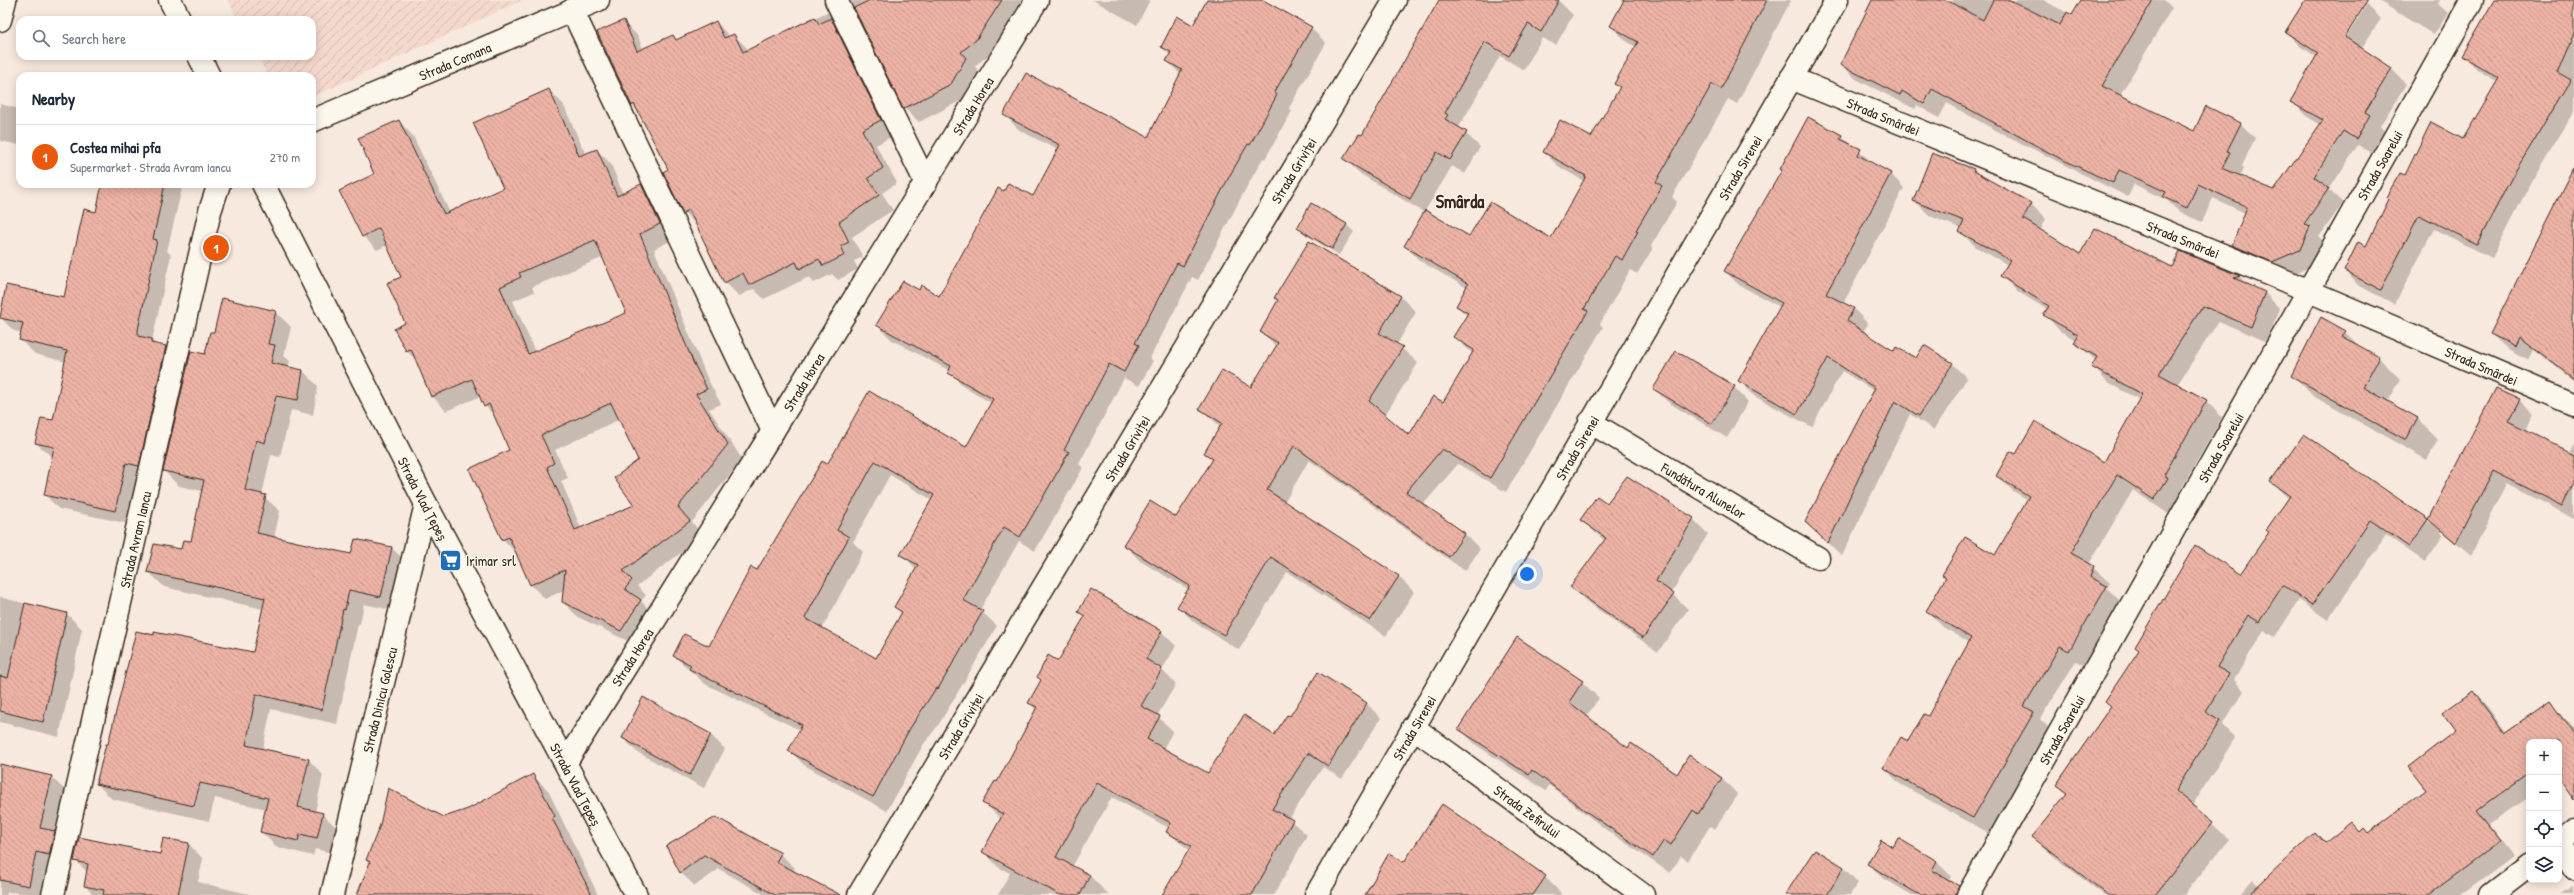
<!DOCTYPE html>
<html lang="en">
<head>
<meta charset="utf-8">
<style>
	:root { --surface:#fff; --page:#f2f2f3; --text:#1f2937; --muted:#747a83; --line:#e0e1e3; --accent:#ea580c }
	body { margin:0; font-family:"Patrick Hand",sans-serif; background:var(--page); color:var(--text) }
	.controls { position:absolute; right:12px; bottom:12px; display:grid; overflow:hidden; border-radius:8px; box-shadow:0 2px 10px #0003 }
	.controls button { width:36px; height:36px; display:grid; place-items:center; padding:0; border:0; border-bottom:1px solid var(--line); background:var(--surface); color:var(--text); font:20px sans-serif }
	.you { position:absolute; left:1527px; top:574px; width:14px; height:14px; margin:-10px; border:3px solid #fff; border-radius:50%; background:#1a73e8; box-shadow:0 0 0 6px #1a73e833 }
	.badge { display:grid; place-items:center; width:26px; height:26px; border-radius:50%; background:var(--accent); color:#fff; font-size:13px; font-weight:700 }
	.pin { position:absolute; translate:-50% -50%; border:2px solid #fff; box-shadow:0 1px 4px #0006 }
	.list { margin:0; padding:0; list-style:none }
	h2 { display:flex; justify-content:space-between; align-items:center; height:52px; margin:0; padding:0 16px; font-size:17px }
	h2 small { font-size:13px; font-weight:400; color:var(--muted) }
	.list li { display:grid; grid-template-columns:26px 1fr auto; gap:12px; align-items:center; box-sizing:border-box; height:64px; padding:0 16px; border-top:1px solid var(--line) }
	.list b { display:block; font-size:15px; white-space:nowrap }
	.list p { margin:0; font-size:13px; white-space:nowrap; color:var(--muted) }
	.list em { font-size:13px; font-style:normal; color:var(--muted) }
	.icon { flex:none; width:22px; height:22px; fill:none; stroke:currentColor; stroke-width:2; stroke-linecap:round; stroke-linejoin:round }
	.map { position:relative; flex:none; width:2574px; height:895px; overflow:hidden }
	.search { position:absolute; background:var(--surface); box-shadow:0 2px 10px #0003; left:16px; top:16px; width:300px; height:44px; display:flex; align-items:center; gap:10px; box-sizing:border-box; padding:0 14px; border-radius:12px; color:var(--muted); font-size:15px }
	.panel { position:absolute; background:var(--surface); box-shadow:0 2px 10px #0003; left:16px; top:72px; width:300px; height:116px; border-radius:12px }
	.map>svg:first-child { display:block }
	.industrial { fill:url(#industrial-furrows) }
	.shadow { fill:#0003; fill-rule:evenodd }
	.building { fill:url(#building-back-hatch); stroke:#3b2a1e; fill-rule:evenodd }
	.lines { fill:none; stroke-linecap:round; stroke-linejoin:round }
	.street-casing { stroke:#3b2a1e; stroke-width:25 }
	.secondary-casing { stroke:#3b2a1e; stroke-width:25 }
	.street { stroke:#fbf7ec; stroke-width:22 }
	.secondary { stroke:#fbf7ec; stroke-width:22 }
	.labels { text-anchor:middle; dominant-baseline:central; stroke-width:3; stroke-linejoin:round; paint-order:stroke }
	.street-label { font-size:14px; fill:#3b2a1e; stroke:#fbf7ec }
	.poi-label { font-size:14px; fill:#3b2a1e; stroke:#fbf7ec; text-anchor:start }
	.district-label { font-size:18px; font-weight:bold; fill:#3b2a1e; stroke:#fbf7ec }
</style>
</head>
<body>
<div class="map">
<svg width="2574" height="895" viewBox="0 0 2574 895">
	<defs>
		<pattern id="industrial-furrows" width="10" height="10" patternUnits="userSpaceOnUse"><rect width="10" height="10" fill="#f4d8cd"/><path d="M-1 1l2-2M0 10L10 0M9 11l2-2" fill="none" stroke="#d2bab0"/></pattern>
		<pattern id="building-back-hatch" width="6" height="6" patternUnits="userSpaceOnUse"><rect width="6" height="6" fill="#ecb2a5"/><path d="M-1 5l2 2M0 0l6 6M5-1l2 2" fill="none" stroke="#cb998e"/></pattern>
	</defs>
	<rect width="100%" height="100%" fill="#f8e9de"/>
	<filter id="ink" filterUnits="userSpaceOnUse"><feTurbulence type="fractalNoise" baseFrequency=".025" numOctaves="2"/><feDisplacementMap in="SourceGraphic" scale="8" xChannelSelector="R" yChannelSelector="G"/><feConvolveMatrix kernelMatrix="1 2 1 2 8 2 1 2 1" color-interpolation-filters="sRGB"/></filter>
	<g filter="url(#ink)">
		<path class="industrial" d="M228,0H523L312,97V76H268L258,56H312V20H238Z"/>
		<path class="shadow" d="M1025,0L990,54L975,66L980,74L966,98L919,122L904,108L851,1Z
			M1093,0H1150L1137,25Z
			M1208,0H1261L1311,28L1326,43L1289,108L1292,111L1265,159L1263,158L1245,190L1198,280L1192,277L1150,358L1153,361L1139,386L1124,378L1079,464L1083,468L1035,551L1019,541L980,610L997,626L939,724L923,745L887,811L804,765L789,750L800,730L705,684L674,656L709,647L827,465L966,448L991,403L964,387L950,371L892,340L877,325L919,291L940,297L1004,192L1034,198L1058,150L1019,130L1005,115L1148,138L1181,75L1167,61L1170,55L1162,47L1193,26ZM890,475L932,500L902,554L916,569L895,607L902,614L876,659L822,629L863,552L853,542Z
			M1440,0H1558L1573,15L1556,45L1542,38L1524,70L1500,56L1459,127L1480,147L1465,174L1452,166L1425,211L1470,238L1552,239L1584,181L1559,167L1544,152L1592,138L1620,88L1615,83L1636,47L1626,41L1611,26L1625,0H1791L1737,104L1728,99L1672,197L1677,202L1651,246L1653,248L1637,274L1630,270L1600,324L1603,327L1506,492L1458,464L1423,505L1464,533L1480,549L1465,571L1309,460L1284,503L1399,577L1414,592L1386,636L1287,572L1239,650L1194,622L1179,607L1189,590L1140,561L1125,545L1177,518L1213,461L1205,453L1221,427L1200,409L1251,389L1277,347L1261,332L1279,301L1275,298L1309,242L1401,297L1416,312L1397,344L1418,363L1385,415L1410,436L1443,404L1473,354L1454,337L1467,316L1457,306L1467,288L1420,261L1405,246L1425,213L1359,173L1345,159L1362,137Z
			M1872,0H2043L2073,16L2082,0H2164L2172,8L2120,95L2195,132L2240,123L2255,138L2242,166L2244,168L2240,177L2275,191L2321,125L2306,116L2292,101L2317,57L2301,47L2286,32L2305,0H2360L2366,4L2381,19L2361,49L2392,69L2406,84L2380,126L2384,131L2371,153L2358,145L2329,190L2343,203L2319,237L2324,242L2315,265L2288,276L2248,260L2233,245L2245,213L2213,198L2202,222L2179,212L2168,201L2134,184L2128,197L1995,130L1947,103L1939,118L1917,105L1915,109L1856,79L1841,64ZM2363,6H2366L2343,42L2341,41Z
			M2377,0H2440L2438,4L2448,13L2434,35Z
			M2495,0H2574V113L2527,190L2492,258L2434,229L2395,304L2359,286L2345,271L2366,247L2405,176L2464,140L2498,82L2478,70L2464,56Z
			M827,12L842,27L895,135L876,145L897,183L882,193L893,210L852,237L863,257L854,261L858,269L838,280L832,274L814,283L809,277L764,299L754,289L739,296L725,282L698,227L684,212L669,170L639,112L632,105L623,22L638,36L643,49L673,36L677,40L716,22L730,37L734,35L749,50Z
			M549,90L563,104L586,155L597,150L611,164L623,194L641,185L655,199L674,239L654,249L708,380L721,404L709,409L742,459L692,522L703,536L637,586L646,595L641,601L654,615L636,645L578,617L563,602L564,590L545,599L530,584L517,554L503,539L510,451L496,417L485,406L481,396L446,411L432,396L417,361L407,351L396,329L406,324L402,277L388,245L377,250L363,236L376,175L399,121L413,136L450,213L504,188ZM604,257L628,313L535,352L513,301L534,292L532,287ZM620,419L639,460L635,505L581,528L561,481L568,478L555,450Z
			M0,104L20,109V145L0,141Z
			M1842,136L1875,165L1890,173L1904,188L1843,304L1854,309L1868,324L1863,332L1894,352L1916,359L1952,364L1967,378L1934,430L1910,414L1842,556L1806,522L1874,391L1842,371L1812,427L1754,396L1740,381L1780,307L1739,285L1725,271L1783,171L1781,169Z
			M1933,154L1974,170L1980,176L2031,204L2046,219L2040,231L2080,255L2173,269L2180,252L2240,277L2249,286L2265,293L2280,309L2266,342L2219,321L2177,385L2206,401L2222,417L2180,491L2183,494L2170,515L2133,490L2089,564L2110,583L2107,588L2122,603L2085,666L2076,661L2040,719L2049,728L1989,833L1900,784L1884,768L1928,718L1969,642L1943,627L1927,611L1946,578L1943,575L1995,556L2028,500L2013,491L1997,476L2016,455L2104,464L2140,400L2108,383L2093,367L2096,361L2075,342L2076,340L2060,331L2045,315L2048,310L2017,291L2001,276L2008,265L1976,247L1960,232L1962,229L1930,216L1915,201Z
			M103,184H183L167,251L171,255L152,341L157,345L166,347L180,362L130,524L59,509L45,495L53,458L36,443L54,422L66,362L35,354L20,340L22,333L14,331L0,317L7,286L65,299L97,213Z
			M194,184H211L210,188Z
			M2574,190V381L2534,350L2529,360L2506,348L2491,334Z
			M1347,225L1354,232L1339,255L1306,235L1298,228Z
			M223,300L276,312L291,327L284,356L290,361L288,368L303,371L318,386L313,415L291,410L280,457L271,455L262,495L280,511L274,538L352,555L392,548L407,563L396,611L364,604L360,624H358L337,724L271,709L263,749L308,759L323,775L315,812L322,814L338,829L332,853L315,849L313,856L277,847L261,832L267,809L215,798L209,821L112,799L97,784L109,745L254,653L263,609L164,587L149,572L192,543L202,491L179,486L164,471L215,334Z
			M2345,332L2361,348L2379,358L2400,379L2387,402L2418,419L2438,440L2427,460L2313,396L2293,375Z
			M1734,387L1748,402L1727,438L1669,403L1654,389Z
			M2519,400L2534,414L2525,430L2569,452L2574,442V518L2507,484L2471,556L2440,530L2443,536L2425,562L2386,535L2328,620L2299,600L2275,637L2264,630L2234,680L2244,691L2222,725L2235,738L2192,806L2229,839L2184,895H2104L2049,853L2034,837L2067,795L2057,785L2112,707L2106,701L2240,576L2270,533L2289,499L2271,482L2304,436L2431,523Z
			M1607,505L1693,519L1708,534L1671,593L1688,609L1658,652L1586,601L1572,587L1605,541L1581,520Z
			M1091,591L1162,632L1176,646L1162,670L1176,684L1157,716L1173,731L1163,749L1208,774L1275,736L1290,718L1318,673L1367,704L1381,718L1342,779L1323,767L1289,819L1307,835L1274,895H1164L1189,850L1167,832L1169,828L1112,797L1072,867L1090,876L1109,895H998L1010,873L998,867L984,852L1001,819L984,803L997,783L1036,710L1029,702L1041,680L1038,677L1059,662L1085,617L1079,611Z
			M0,596L3,598L67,614L82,629L59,737L0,722Z
			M1582,682L1599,698L1586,717L1628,749L1678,775L1722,778L1738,795L1715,829L1710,826L1688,861L1681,856L1670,873L1605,829L1549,785L1546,791L1476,745L1460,729Z
			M2472,692L2487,706L2506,733L2550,702L2574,730V794L2559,776V742H2529V797L2489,825L2513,856L2460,895H2240L2253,880L2259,886L2326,844L2351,823L2361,832L2368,834L2427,790L2457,731Z
			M711,735L725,749L704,788L637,752L623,738Z
			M0,765L51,777L67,792L45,895L7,892V895H0Z
			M533,776L548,790L598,895H368L371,864L367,860L444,818L468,810Z
			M164,839L189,844L203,859L198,882L253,895H94L85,886L88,873L75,860L161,855Z
			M1899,839L1937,862L1951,876L1948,882L1959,893L1958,895H1912L1883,878L1869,864L1893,849Z
			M667,846L780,854L795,868L793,872L833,895H765L719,869L695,886L680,872Z
			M1815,850L1844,868L1858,883L1850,895H1786Z
			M1404,863L1545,877L1561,893L1560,895H1366Z
			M2574,887V895H2560Z"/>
		<path class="building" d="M870,0H1002L976,40L961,52L966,58L951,84L903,109L854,8Z
			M1207,0H1263L1312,27L1274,93L1277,95L1250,145L1248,144L1230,175L1183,266L1177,263L1135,343L1139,345L1124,372L1109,364L1064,450L1069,452L1020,537L1004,527L963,600L983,611L938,689L936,688L909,730L873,797L788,751L802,725L689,669L691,665L673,656L684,634L709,646L751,567L757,570L822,461L827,464L834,453L869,391L966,447L993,399L948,373L951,366L876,325L903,281L919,290L921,285L939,296L998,188L1004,191L1008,183L1033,196L1060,145L1003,115L1026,73L1148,137L1182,70L1166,61L1171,52L1161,47L1177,16L1193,25ZM875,461L934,495L900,555L918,565L894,607L902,612L876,658L805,618L849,537L837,530Z
			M1439,0H1559L1541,32L1528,24L1509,56L1485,42L1445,113L1448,115L1445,119L1467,132L1450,160L1437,152L1410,199L1343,159L1359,134L1362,135Z
			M1624,0H1767L1721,89L1712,84L1656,182L1662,186L1636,230L1638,231L1622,260L1615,256L1584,309L1588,311L1490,478L1442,449L1406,492L1465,533L1449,557L1294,446L1267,490L1399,576L1370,621L1271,557L1224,635L1177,607L1190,586L1123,545L1150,501L1176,517L1213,459L1204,453L1222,423L1199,409L1222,370L1251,387L1278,343L1260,332L1278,300L1274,298L1309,241L1401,296L1379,333L1403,347L1369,401L1409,435L1433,396L1443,402L1474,350L1453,337L1468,313L1456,306L1468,284L1404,246L1425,210L1469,236L1490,202L1551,238L1586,176L1543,152L1560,120L1591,137L1620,87L1614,84L1638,42L1610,26Z
			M1872,0H1946L1983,20L1993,0H2010L2060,25L2067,12L2072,15L2081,0H2153L2102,86L2194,131L2206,106L2241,123L2227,151L2230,152L2222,168L2274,190L2323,120L2290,102L2318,53L2285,32L2305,0H2368L2345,37L2392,68L2365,112L2370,115L2356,139L2343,131L2314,177L2329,188L2304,224L2310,226L2300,250L2272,262L2232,245L2247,207L2198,184L2187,208L2163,197L2166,192L2119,170L2113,183L2059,158L1932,89L1924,104L1902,91L1900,95L1840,65Z
			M2494,0H2574V32L2557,72L2571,80L2513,175L2477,244L2419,215L2381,290L2344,271L2358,242L2366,246L2389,199L2386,197L2400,173L2405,175L2431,122L2463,139L2499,78L2462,56Z
			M815,17L819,24L831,18L881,120L862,130L883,168L868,178L879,195L839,222L849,242L841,246L845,255L823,266L819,259L799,269L796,262L749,285L743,273L724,283L689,210L683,213L663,172L668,169L634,104L632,106L597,32L624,20L637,51L673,35L676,40L716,21L724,38L734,34L743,52Z
			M549,89L579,156L597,149L617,196L641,184L660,224L640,234L694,364L707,389L696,394L728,444L678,507L690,521L623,571L632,580L625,589L641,600L621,631L562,602L565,570L530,585L509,537L502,540L469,469L509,450L489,404L484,407L472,379L431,397L411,349L406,351L394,329L405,323L387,283L401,277L379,228L362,237L339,191L374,174L358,138L399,120L444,214L503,188L473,123ZM595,240L626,313L528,354L500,287L521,277L519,273ZM611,403L638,460L614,478L634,505L575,530L547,467L554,463L541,435Z
			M1808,117L1842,135L1840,139L1861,149L1858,155L1891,173L1826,294L1854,308L1847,321L1894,351L1896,347L1916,358L1924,345L1953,363L1919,416L1895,401L1828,543L1805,522L1875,388L1828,358L1797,414L1738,381L1782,303L1724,271L1782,170L1780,169Z
			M1932,153L1974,169L1973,171L2031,203L2023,219L2080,254L2095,228L2172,267L2180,251L2240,276L2234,278L2265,292L2251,327L2203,306L2159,374L2207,400L2164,475L2168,478L2154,500L2117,475L2071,553L2094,566L2090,577L2107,586L2069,651L2060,646L2024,706L2034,712L1973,818L1883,768L1901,737L1908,741L1924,714L1928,716L1971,638L1926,611L1946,577L1942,575L1965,537L1995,555L2029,496L1996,476L2010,451L2016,454L2035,421L2104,462L2142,394L2091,367L2097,357L2074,343L2078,335L2043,315L2049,306L2000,276L2010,260L1959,232L1964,221L1913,201Z
			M2574,167V379L2519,337L2515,346L2490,334Z
			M102,184H165L153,239L157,240L138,330V336L152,339L151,343L166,346L139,466L126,463L115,511L44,495L54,447L35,443L41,418L53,420L67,351L19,340L23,323L0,318L6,285L64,297L84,209L96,212Z
			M1311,203L1347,224L1332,249L1297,228Z
			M222,298L276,311L268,344L275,345L271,363L303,370L298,400L276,396L265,443L256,440L245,490L266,495L257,533L351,554L355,539L392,547L381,597L349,590L345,610L343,609L322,710L256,694L246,745L309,759L298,807L323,813L317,838L300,834L298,841L260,832L268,798L200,783L194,806L96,784L106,744H108L136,631L154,635V632L253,652L265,598L147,572L154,544L181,549L183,540L191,541L204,480L163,471L191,351L205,354L210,332H214Z
			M2321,317L2346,331L2342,336L2379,357L2363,387L2418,418L2406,440L2291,376Z
			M1676,351L1735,386L1712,424L1653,389Z
			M2496,388L2520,399L2508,421L2574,454V484L2563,506L2493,471L2456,543L2428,519Z
			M2304,434L2428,519L2409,547L2370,520L2312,605L2283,585L2259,622L2248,615L2217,667L2229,674L2205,712L2220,721L2175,791L2213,822L2155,895H2108L2032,837L2067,793L2056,785L2111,706L2105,701L2139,650L2135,647L2195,545L2240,574L2269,532L2266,530L2290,496L2270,482Z
			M1627,476L1694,518L1656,581L1674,594L1643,638L1570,587L1606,538L1580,520L1597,496L1607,503Z
			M1091,589L1162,631L1146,659L1162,669L1141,706L1160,716L1147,739L1208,773L1244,715L1274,735L1287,715L1290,716L1318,672L1367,703L1328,766L1308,753L1272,809L1293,820L1252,895H1162L1191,846L1166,832L1171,823L1097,783L1056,857L1090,875L1080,895H1060L982,852L1003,814L982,803L995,781L997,782L1037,707L1028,703L1041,680L1037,677L1048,655L1058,661L1085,616L1078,612Z
			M25,603L67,613L43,722L0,711V676L8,678Z
			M1517,637L1583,681L1569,702L1628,748L1631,743L1677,774L1689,755L1722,778L1698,814L1693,810L1671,845L1664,840L1653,857L1587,812L1532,770L1529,775L1458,729Z
			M2473,691L2504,733L2550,701L2574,735V799L2559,778V742H2529V772L2476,811L2500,841L2427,895H2248L2315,832L2325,843L2351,822L2360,832L2364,828L2368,833L2426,790L2408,767L2455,731L2442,713Z
			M643,697L711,734L690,775L622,738Z
			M0,764L52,776L40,828L55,831L49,855L36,852L29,886L0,880Z
			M533,774L555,816L552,818L592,895H357L370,862L366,860L380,825L388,788L444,817L468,809Z
			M1442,804L1546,876L1533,895H1365L1389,853L1404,862Z
			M716,817L781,853L776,862L841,895H775L704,855L680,873L666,846Z
			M79,837L160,854L163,838L189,843L178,895H103L104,890L84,886L88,864L74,861Z
			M1898,838L1937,861L1932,870L1959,886L1956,895H1920L1867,864L1881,840L1893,847Z
			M1815,849L1844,867L1827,895H1785Z"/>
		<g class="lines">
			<defs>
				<g id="street">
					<path d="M836,0L926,183"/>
					<path d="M572,10L773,431"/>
					<path d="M0,20L5,0"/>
					<path id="s1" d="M1791,78L2274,276L2574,405"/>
					<path id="s2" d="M312,121L598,0"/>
					<path id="s3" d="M1590,422L1818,558"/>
					<path id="s4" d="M1413,727L1643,895"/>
					<path id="s5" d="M566,762L773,431L1037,0"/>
					<path d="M2559,842L2574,868"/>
					<path d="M2559,842L2574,830"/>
					<path id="s6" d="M53,895L210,211L219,184"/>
					<path id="s7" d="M332,895L426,504"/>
					<path id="s8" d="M859,895L1395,0"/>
					<path id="s9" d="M1968,895L2472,0"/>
					<path d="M2490,895L2529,865"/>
				</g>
				<g id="secondary">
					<path d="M170,0L180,20"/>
					<path d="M199,56L209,76"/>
					<path id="s10" d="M263,184L426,504L636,895"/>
					<path id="s11" d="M1316,895L1837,0"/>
				</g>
			</defs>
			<use href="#street" class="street-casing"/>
			<use href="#secondary" class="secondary-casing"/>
			<use href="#street" class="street"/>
			<use href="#secondary" class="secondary"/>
		</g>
	</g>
	<defs>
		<symbol id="supermarket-square" viewBox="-11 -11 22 22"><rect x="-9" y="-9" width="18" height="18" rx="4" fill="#1f6fb2" stroke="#fbf7ec"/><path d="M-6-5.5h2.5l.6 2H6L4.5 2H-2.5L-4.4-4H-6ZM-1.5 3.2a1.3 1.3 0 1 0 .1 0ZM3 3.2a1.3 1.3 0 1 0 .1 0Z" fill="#fff"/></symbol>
	</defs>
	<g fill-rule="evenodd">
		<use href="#supermarket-square" x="438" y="548" width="25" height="25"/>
	</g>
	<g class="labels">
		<g class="street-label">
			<text stroke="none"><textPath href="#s2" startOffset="155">Strada Comana</textPath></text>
			<text stroke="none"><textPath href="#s5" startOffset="772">Strada Horea</textPath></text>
			<text stroke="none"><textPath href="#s1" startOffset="100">Strada Smârdei</textPath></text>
			<text stroke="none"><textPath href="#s9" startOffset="838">Strada Soarelui</textPath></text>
			<text stroke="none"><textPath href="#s11" startOffset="842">Strada Sirenei</textPath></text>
			<text stroke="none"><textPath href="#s8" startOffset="845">Strada Griviței</textPath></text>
			<text stroke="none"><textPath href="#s1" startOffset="424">Strada Smârdei</textPath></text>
			<text stroke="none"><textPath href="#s1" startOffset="748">Strada Smârdei</textPath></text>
			<text stroke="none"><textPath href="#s5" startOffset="448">Strada Horea</textPath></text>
			<text stroke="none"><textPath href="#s11" startOffset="518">Strada Sirenei</textPath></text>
			<text stroke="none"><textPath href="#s8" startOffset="521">Strada Griviței</textPath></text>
			<text stroke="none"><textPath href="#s9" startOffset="514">Strada Soarelui</textPath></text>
			<text stroke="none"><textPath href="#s3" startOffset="133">Fundătura Alunelor</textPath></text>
			<text stroke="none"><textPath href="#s10" startOffset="353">Strada Vlad Țepeș</textPath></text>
			<text stroke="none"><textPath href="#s6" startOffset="365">Strada Avram Iancu</textPath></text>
			<text stroke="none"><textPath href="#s5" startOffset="124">Strada Horea</textPath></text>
			<text stroke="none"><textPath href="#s7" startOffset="201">Strada Dinicu Golescu</textPath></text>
			<text stroke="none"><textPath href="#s8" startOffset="197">Strada Griviței</textPath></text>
			<text stroke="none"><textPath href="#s11" startOffset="194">Strada Sirenei</textPath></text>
			<text stroke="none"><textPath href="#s9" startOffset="190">Strada Soarelui</textPath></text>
			<text stroke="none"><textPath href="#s10" startOffset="677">Strada Vlad Țepeș</textPath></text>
			<text stroke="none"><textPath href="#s4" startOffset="142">Strada Zefirului</textPath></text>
		</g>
		<g class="poi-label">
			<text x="466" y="560">Irimar srl</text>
		</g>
		<g class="district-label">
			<text x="1460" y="201">Smârda</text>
		</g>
	</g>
</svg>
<div class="controls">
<button>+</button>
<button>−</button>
<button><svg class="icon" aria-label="locate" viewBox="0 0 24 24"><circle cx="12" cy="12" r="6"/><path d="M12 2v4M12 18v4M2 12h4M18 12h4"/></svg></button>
<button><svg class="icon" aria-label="layers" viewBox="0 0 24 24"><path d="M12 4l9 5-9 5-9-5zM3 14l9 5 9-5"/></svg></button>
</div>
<div class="you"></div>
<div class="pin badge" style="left:216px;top:248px">1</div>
<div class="search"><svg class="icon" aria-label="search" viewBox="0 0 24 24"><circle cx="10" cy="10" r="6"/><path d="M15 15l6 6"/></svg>Search here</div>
<section class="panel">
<h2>Nearby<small></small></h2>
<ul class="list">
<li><span class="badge">1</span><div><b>Costea mihai pfa</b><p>Supermarket · Strada Avram Iancu</p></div><em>270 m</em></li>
</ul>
</section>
</div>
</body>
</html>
